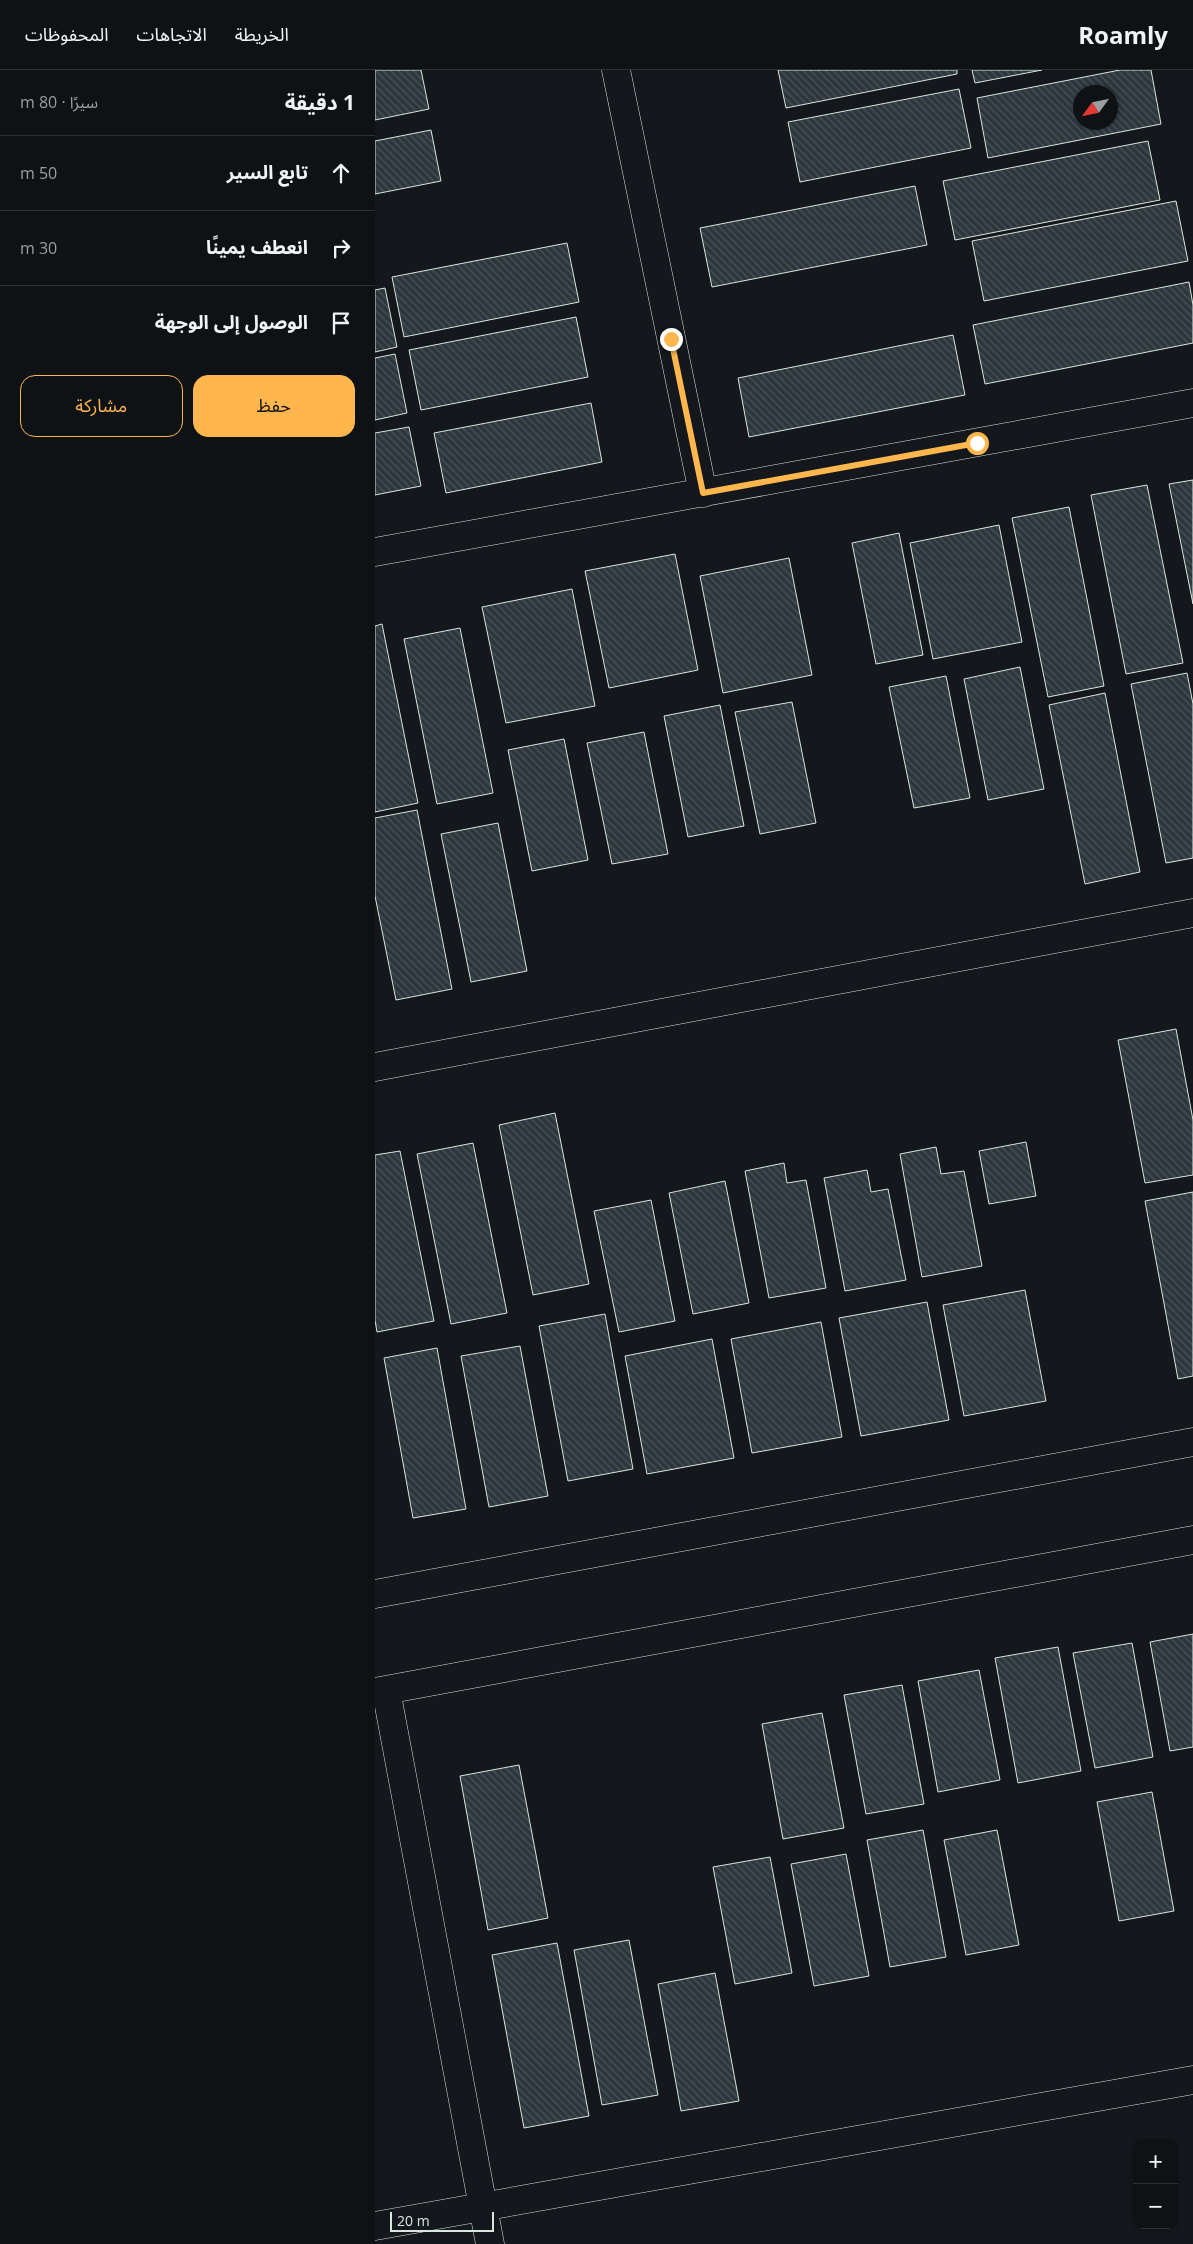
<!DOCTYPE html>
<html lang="ar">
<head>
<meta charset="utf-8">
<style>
	:root { --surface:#0f1215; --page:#1d2022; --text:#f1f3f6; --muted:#9b9ea0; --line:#2f3234; --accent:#ffb74d }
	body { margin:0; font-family:"Open Sans","Noto Sans Arabic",sans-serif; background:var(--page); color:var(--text); direction:rtl }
	.controls { position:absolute; right:15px; bottom:15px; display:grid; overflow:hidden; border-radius:10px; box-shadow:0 1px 4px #0004 }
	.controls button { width:45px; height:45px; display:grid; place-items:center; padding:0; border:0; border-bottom:1px solid var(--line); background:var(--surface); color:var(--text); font:25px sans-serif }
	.compass { position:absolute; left:698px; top:15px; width:45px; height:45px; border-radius:50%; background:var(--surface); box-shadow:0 1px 4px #0004; rotate:237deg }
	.scale { position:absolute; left:15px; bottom:12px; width:104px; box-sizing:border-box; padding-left:5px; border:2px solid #d8e6dc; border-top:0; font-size:14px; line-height:18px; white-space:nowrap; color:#d8e6dc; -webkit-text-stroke:4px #14181c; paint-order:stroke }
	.stop { position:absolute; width:15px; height:15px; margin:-11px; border:4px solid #ffb74d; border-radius:50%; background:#fff }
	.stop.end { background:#ffb74d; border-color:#fff; box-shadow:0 1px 5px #0008 }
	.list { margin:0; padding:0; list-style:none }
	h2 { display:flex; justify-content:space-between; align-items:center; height:65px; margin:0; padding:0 20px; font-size:21px }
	h2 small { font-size:16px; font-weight:400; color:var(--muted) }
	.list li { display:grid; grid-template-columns:32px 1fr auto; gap:15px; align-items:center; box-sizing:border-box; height:75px; padding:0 20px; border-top:1px solid var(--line) }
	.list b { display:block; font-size:19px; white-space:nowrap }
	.list em { font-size:16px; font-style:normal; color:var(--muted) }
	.actions { display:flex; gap:10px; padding:15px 20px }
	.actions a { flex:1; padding:11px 0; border:1px solid var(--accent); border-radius:15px; text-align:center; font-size:18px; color:var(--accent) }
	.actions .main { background:var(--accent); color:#111 }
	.icon { flex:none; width:28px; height:28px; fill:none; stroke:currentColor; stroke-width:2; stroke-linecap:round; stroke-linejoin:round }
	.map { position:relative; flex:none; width:818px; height:2174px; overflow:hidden; direction:ltr }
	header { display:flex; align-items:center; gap:30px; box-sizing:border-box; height:70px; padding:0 25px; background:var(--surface); border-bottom:1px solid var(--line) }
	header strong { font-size:24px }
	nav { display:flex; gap:28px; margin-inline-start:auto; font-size:18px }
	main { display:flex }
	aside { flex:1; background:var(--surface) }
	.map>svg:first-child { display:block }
	.building { fill:url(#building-back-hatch); stroke:#d8e6dc; fill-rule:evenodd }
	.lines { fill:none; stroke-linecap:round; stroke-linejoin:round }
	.minor-casing { stroke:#d8e6dc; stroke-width:29 }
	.minor { stroke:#14181c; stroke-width:28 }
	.route { stroke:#ffb74d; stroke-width:6 }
</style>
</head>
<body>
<header>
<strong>Roamly</strong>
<nav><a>الخريطة</a><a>الاتجاهات</a><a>المحفوظات</a></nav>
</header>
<main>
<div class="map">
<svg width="818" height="2174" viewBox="0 0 818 2174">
	<defs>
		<pattern id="building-back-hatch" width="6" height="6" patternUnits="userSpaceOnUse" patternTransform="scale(1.25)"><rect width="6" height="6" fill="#2c363c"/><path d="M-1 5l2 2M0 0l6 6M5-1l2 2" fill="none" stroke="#4a5358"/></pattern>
	</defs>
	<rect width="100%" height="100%" fill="#14181c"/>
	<path class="building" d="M0,0H46L54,39L0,50Z
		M403,0H582V4L411,38Z
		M597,0H667L600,13Z
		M745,0H776L786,54L613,88L602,28ZM706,22H736V52H706Z
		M584,19L596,78L425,112L413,52Z
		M56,60L66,111L0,124V71Z
		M773,71L785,130L580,170L568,111Z
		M540,116L552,175L337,217L325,158Z
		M801,131L813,191L609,231L597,171Z
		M192,173L204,232L29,267L17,207Z
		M814,212L818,235V273L610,314L598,255Z
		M10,218L22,277L0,282V220Z
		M201,247L213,307L46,340L34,280Z
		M578,265L590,325L374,367L363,308Z
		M20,284L32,343L0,350V288Z
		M216,333L227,392L71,423L59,363Z
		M34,357L46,416L0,425V363Z
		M818,410V534L794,414Z
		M772,415L808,593L751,604L716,425Z
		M694,437L729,616L673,627L637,448Z
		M624,455L647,572L558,589L535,473Z
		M524,463L548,585L501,594L477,473Z
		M300,484L323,600L234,618L210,501Z
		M414,488L437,605L348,623L325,506Z
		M197,519L220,636L131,653L107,537Z
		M7,554L43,733L0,742V556Z
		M85,558L118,723L62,734L29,569Z
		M645,597L669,719L613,730L589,609Z
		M812,603L818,634V788L791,793L756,614Z
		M571,606L595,728L539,738L514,617Z
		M730,623L765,802L710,814L674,635Z
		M417,632L441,753L385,764L360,642Z
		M345,635L369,756L313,767L289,646Z
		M269,662L293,784L237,794L212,673Z
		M189,669L213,790L157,801L133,680Z
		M42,740L77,919L21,930L0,826V748Z
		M123,753L152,901L96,912L66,764Z
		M801,959L818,1050V1105L770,1113L743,970Z
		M180,1043L214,1214L158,1225L124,1055Z
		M651,1072L661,1126L614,1134L604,1081Z
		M98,1073L132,1243L76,1254L42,1084Z
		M561,1077L566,1104L589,1101L607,1196L547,1207L525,1084Z
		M25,1081L59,1251L2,1262L0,1250V1085Z
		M409,1093L412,1113L431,1110L451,1218L394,1228L370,1101Z
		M492,1100L496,1122L513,1119L531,1210L470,1221L449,1108Z
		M350,1111L374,1233L318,1244L294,1123Z
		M818,1122V1306L803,1309L770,1131Z
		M276,1130L300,1251L244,1262L219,1141Z
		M650,1220L671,1331L589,1346L568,1235Z
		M552,1232L574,1350L486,1366L464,1248Z
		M230,1244L258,1399L193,1411L164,1256Z
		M446,1252L467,1367L377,1383L356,1269Z
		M337,1269L359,1388L272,1404L250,1286Z
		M145,1276L173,1426L114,1437L86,1286Z
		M62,1278L91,1439L38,1448L9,1288Z
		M818,1564V1677L795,1681L775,1572Z
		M757,1573L778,1687L720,1698L698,1583Z
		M683,1577L706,1701L643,1713L620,1588Z
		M604,1600L625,1710L563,1722L543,1611Z
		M527,1615L549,1734L491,1744L469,1625Z
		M447,1643L469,1758L408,1769L387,1654Z
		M144,1695L173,1848L113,1860L85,1706Z
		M777,1722L799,1841L744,1851L722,1732Z
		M548,1760L571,1887L515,1897L492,1770Z
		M622,1760L644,1875L591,1885L569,1770Z
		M471,1784L494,1906L439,1916L416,1794Z
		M395,1787L417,1903L360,1914L338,1797Z
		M254,1870L283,2025L227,2035L199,1880Z
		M182,1873L214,2046L149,2058L117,1885Z
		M340,1903L364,2031L306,2041L283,1914Z"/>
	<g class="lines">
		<defs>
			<path id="minor" d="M241,0L328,423
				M0,482L818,333
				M0,997L818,843
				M0,1524L818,1372
				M11,1620L115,2174
				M0,1622L818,1470
				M0,2156L818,2010"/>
		</defs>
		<use href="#minor" class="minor-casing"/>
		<use href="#minor" class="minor"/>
	</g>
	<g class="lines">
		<path class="route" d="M296,269L328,423L602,373"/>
	</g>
</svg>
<div class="controls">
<button>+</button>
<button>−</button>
</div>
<svg class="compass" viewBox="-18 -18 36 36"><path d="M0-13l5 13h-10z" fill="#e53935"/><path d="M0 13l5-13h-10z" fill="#9b9ea0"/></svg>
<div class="scale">20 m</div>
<div class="stop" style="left:602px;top:373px"></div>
<div class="stop end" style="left:296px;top:269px"></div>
</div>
<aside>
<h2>1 دقيقة<small>سيرًا · 80 m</small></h2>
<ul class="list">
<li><svg class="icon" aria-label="ahead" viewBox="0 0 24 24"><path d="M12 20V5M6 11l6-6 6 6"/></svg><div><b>تابع السير</b></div><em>50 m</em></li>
<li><svg class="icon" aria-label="right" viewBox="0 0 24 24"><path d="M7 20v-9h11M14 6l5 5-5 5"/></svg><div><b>انعطف يمينًا</b></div><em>30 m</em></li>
<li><svg class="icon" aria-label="arrive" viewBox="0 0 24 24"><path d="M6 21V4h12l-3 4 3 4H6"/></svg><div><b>الوصول إلى الوجهة</b></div></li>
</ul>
<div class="actions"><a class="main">حفظ</a><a>مشاركة</a></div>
</aside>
</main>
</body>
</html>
